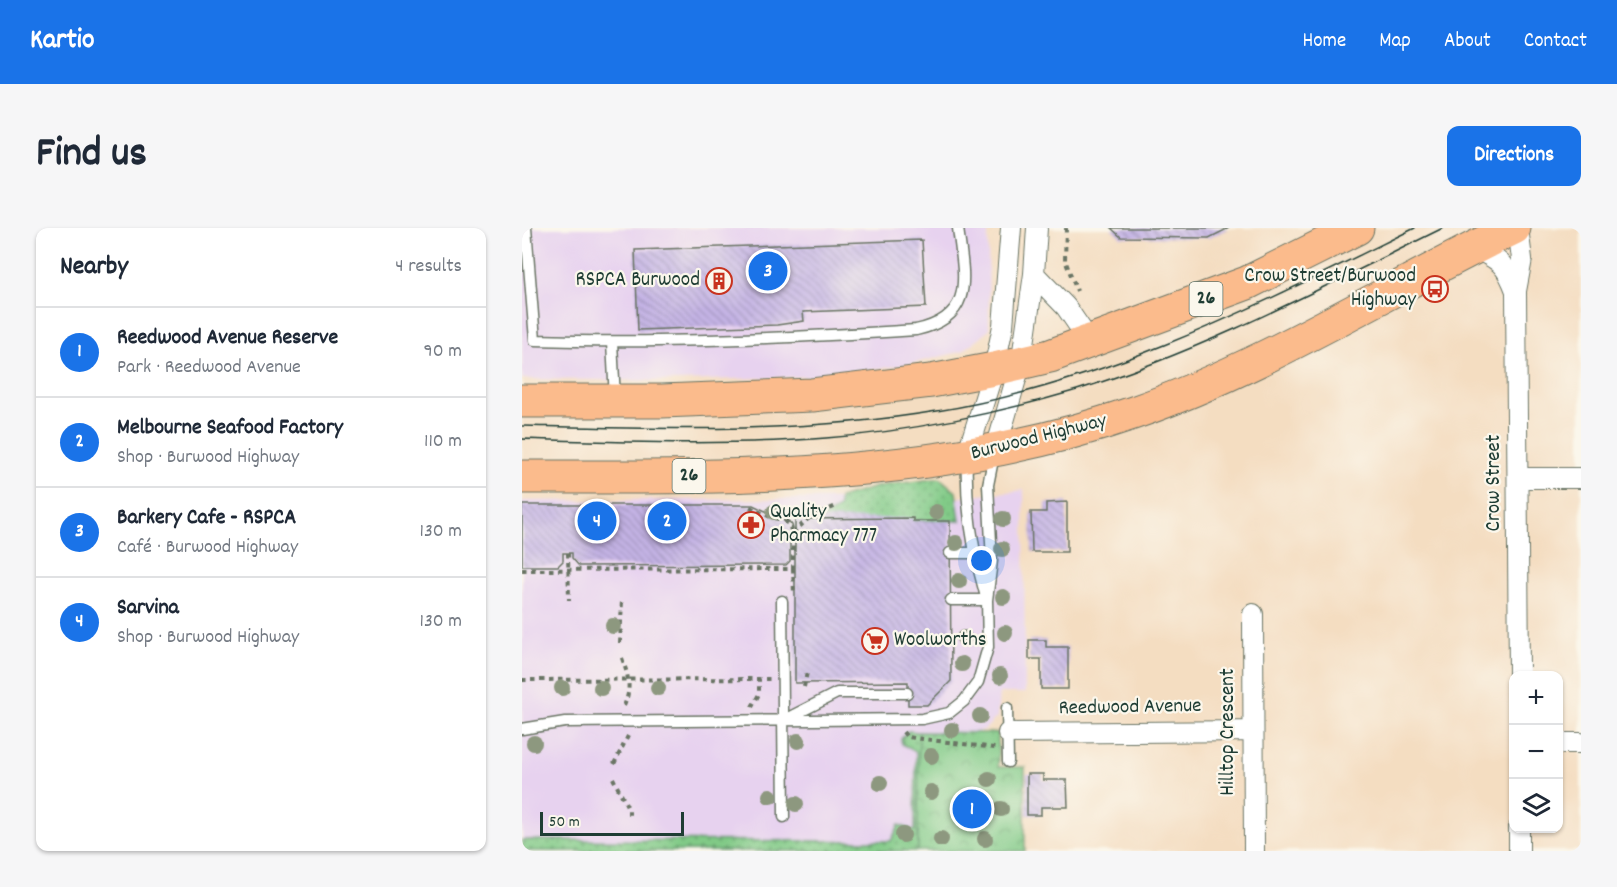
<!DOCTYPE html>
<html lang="en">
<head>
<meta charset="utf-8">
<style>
	:root { --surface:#fff; --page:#f6f6f7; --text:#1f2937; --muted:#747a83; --line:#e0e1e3; --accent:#1a73e8 }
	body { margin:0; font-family:Dekko,sans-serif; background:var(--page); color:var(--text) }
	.controls { position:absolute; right:18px; bottom:18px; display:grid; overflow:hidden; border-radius:12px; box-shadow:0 2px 4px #0004 }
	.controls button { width:54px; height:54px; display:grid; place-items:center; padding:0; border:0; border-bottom:2px solid var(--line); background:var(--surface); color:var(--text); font:30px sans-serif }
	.scale { position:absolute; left:18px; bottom:15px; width:144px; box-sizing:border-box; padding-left:6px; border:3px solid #1f3d34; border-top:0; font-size:16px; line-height:21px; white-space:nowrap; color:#1f3d34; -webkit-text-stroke:4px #fbf7ec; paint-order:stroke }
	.you { position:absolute; left:460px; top:333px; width:21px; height:21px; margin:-15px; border:4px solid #fff; border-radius:50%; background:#1a73e8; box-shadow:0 0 0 9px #1a73e833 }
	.badge { display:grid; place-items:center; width:39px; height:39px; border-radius:50%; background:var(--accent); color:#fff; font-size:20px; font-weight:700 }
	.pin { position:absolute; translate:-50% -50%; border:3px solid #fff; box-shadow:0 2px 6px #0006 }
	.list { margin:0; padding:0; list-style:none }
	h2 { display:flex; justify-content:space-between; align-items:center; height:78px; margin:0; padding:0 24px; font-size:26px }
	h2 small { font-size:20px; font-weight:400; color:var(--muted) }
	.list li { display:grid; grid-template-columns:39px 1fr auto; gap:18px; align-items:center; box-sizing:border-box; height:90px; padding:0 24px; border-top:2px solid var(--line) }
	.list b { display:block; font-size:22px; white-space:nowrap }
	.list p { margin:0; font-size:20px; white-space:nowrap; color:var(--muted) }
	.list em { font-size:20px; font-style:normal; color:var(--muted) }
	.icon { flex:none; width:33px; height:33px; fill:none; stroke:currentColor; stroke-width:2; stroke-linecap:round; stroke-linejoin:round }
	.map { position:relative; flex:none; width:1059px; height:623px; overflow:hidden; border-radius:12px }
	header { display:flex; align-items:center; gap:36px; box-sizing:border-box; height:84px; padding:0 30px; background:var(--accent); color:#fff }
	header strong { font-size:28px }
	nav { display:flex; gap:33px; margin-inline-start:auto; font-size:21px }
	.intro { display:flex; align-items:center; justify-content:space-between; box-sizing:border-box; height:144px; padding:0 36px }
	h1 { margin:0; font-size:42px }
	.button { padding:15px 27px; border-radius:12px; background:var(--accent); color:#fff; font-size:21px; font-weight:700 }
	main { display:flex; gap:36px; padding:0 36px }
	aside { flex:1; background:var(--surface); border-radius:12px; box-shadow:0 2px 4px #0004 }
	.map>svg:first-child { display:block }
	.built { fill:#e7d2ef }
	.grass { fill:url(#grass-dots); stroke:#50845e; stroke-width:1.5 }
	.park { fill:url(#park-crowns); stroke:#50845e; stroke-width:1.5 }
	.building { fill:url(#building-back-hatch) }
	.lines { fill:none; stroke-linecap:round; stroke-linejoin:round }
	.service-casing { stroke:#6a7565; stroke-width:13 }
	.minor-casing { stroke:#6a7565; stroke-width:22 }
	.trunk-casing { stroke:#6a7565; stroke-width:35 }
	.path { stroke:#6a7565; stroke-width:4; stroke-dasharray:4.5 4.5; stroke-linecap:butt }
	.service { stroke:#fff; stroke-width:10 }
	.minor { stroke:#fff; stroke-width:20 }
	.trunk { stroke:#fbbb8c; stroke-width:33 }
	.tram { stroke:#1f3d34; stroke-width:1.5 }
	.tree { fill:#8d987f }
	.labels { text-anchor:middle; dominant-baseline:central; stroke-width:4.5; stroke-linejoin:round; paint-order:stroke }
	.shield { fill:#fbf7ec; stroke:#61756b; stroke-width:1.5 }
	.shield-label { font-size:20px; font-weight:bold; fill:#1f3d34 }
	.poi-label { font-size:21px; fill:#1f3d34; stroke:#fbf7ec; text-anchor:end }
	.street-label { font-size:21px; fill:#1f3d34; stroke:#fbf7ec }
</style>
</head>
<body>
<header>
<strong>Kartio</strong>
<nav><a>Home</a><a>Map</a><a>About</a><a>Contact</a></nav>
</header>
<div class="intro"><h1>Find us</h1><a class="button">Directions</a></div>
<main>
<aside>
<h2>Nearby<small>4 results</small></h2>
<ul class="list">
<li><span class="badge">1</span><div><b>Reedwood Avenue Reserve</b><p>Park · Reedwood Avenue</p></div><em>90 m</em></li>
<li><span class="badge">2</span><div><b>Melbourne Seafood Factory</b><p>Shop · Burwood Highway</p></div><em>110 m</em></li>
<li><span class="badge">3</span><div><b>Barkery Cafe - RSPCA</b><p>Café · Burwood Highway</p></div><em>130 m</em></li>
<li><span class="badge">4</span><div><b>Sarvina</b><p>Shop · Burwood Highway</p></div><em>130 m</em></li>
</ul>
</aside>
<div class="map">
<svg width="1059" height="623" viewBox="0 0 1059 623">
	<defs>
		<pattern id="grass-dots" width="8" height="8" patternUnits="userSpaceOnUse" patternTransform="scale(1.5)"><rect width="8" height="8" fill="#81ca87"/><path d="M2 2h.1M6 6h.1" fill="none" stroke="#69a56f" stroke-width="1.8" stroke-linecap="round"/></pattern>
		<pattern id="park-crowns" width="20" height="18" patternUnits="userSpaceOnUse" patternTransform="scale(1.5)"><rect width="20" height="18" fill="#81ca87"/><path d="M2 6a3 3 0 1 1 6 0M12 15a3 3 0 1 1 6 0" fill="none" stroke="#69a56f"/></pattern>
		<pattern id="building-back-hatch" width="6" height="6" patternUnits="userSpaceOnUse" patternTransform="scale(1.5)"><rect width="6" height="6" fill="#c4b3e5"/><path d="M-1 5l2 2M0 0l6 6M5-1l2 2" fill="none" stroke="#9f93ba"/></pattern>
	</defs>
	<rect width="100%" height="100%" fill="#fbf7ec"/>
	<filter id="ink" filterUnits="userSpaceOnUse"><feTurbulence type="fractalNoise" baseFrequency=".0167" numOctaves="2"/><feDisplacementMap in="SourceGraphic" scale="12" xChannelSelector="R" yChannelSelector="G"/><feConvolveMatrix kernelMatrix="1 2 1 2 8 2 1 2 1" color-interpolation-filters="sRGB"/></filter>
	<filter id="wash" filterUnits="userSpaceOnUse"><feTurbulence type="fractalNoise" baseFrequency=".008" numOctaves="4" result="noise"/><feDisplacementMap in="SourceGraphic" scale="24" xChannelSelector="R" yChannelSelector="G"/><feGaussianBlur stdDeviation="1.35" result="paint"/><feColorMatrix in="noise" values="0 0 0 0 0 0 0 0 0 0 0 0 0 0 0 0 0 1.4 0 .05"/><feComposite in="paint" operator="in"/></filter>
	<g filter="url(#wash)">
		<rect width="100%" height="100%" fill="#f4ddc1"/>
		<path class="built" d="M0,0H466L467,102L441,123L384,137L296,148L157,153L0,151Z
			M502,262L503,465H477L475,489L462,502L454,504H397L396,623H0V273L434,270Z"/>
		<path class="grass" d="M418,250L434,264L438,293L297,291L317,280V270L358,258Z
			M386,503L397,504L396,623H0V612L369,613L377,597L393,603L394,524L380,516L379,511Z"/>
		<path class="park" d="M397,504L476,505V539H503V623H396Z"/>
		<g id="blocks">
			<path class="building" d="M589,0H707L687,10L599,9Z
				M400,12L404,79L281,84L282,93L255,97L116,102L113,22Z
				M545,274V324H510L509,284H524V275Z
				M0,277H231L252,287L263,289L270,297L271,301L268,302V333L264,337L57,338L50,330V325H41V333L36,338H0Z
				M391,290V293H428L429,453L405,477H386V454L273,455V291Z
				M507,412H524V419H546V461H519V431H507Z
				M505,546H521V552H545L546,579H519V587H505Z"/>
		</g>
	</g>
	<g filter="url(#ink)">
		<use href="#blocks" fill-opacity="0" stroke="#6a7565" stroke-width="1.5"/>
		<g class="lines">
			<defs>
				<path id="service" d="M4,0L13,112C140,116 267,110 394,102C454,89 442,49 436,0
					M90,114L93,171
					M445,231C443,278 451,324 464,369
					M428,325H453
					M429,372H465
					M260,373L262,589
					M485,480L486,534
					M264,491L315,465H385
					M0,501L43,494L400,491L427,485L442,473L456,454L466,419L465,372L470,333L466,257L472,227"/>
				<path id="minor" d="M996,0L1000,31L994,63L997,448
					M951,19C977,32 984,35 994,63
					M512,46L544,79L568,114
					M474,221L500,130L512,46L515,0
					M445,227L472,141L481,98L489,0
					M998,250H1059
					M731,386L732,623
					M486,505L731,503
					M1036,515H1059
					M997,623V600"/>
				<path id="trunk" d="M0,173H140L290,167L409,153L472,141L528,128L725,55L835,0
					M0,249C205,249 414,254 611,185C744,139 865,61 992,0"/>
			</defs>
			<use href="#service" class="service-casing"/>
			<use href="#minor" class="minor-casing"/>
			<use href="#trunk" class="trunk-casing"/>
			<path class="path" d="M544,0L543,32L555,63
				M228,279L250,290L263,292
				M263,292L271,305
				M263,292L267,287V278
				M46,325L47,372
				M271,341V305L287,290L314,278
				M0,342L271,341L272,366
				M98,415L100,372
				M100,430C107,450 110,461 101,480
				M0,452L249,451
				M282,459L285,444
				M230,479L237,466V451
				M381,504L385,509L473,520
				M92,536L106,508
				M91,550L107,582V589"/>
			<use href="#service" class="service"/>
			<use href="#minor" class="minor"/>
			<use href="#trunk" class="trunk"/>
			<path class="tram" d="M0,198C138,201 278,206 415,183C587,155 738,76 893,0
				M0,211C101,214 204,218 304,210C384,204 478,185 555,162C683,122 801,59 921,0"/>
		</g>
		<g class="tree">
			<circle cx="252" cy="284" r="8"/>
			<circle cx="414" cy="284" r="8"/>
			<circle cx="481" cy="291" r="8"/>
			<circle cx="434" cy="315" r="8"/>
			<circle cx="480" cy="321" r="8"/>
			<circle cx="437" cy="353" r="8"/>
			<circle cx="481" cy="369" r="8"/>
			<circle cx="91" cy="398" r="8"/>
			<circle cx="483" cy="405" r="8"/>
			<circle cx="442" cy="410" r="8"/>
			<circle cx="440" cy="436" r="8"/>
			<circle cx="478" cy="448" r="8"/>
			<circle cx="40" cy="460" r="8"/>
			<circle cx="79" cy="460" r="8"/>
			<circle cx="136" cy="460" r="8"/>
			<circle cx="458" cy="488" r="8"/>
			<circle cx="430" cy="502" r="8"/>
			<circle cx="276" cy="513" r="8"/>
			<circle cx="12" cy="515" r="8"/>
			<circle cx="409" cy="528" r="8"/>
			<circle cx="467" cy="551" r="8"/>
			<circle cx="358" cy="555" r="8"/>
			<circle cx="409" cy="564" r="8"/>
			<circle cx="248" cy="568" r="8"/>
			<circle cx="274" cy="576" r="8"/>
			<circle cx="479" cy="581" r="8"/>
			<circle cx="381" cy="607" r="8"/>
			<circle cx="419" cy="611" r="8"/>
			<circle cx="463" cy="611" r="8"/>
		</g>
	</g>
	<defs>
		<symbol id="building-ring" viewBox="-11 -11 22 22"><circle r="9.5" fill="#fbf7ec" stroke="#c8321e" stroke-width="1.5"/><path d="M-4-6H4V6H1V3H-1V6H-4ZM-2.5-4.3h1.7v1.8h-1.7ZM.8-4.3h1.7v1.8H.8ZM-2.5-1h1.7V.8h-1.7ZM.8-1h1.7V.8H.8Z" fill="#c8321e"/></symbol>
		<symbol id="bus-ring" viewBox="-11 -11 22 22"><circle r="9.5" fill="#fbf7ec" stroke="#c8321e" stroke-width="1.5"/><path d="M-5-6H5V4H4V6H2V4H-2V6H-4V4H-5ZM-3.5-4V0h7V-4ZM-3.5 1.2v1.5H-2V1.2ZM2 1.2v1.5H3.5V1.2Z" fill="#c8321e"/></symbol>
		<symbol id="pharmacy-ring" viewBox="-11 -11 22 22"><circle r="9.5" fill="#fbf7ec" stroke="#c8321e" stroke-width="1.5"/><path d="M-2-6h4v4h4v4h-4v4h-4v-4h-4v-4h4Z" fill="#c8321e"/></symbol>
		<symbol id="supermarket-ring" viewBox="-11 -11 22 22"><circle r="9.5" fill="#fbf7ec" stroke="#c8321e" stroke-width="1.5"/><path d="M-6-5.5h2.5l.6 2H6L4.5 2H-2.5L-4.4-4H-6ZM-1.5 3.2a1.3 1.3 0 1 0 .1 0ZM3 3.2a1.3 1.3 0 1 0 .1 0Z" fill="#c8321e"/></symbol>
	</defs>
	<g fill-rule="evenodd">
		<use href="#building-ring" x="182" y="38" width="30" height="30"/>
		<use href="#bus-ring" x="898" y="46" width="30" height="30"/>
		<use href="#pharmacy-ring" x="214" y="282" width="30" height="30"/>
		<use href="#supermarket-ring" x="338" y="398" width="30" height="30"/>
	</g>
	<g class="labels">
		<g class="shield">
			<rect x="667.5" y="54" width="33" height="34" rx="4.5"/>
			<rect x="150.5" y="231" width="33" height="34" rx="4.5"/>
		</g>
		<g class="shield-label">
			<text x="684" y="71">26</text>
			<text x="167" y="248">26</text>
		</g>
		<g class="poi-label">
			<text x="894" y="49">Crow Street/Burwood<tspan x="894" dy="24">Highway</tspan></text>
			<text x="178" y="53">RSPCA Burwood</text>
			<text x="248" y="285" text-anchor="start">Quality<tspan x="248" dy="24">Pharmacy 777</tspan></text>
			<text x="372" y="413" text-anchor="start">Woolworths</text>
		</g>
		<g class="street-label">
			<text transform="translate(517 210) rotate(-14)">Burwood Highway</text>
			<text transform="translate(973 255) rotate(-90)">Crow Street</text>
			<text transform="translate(608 480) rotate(-1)">Reedwood Avenue</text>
			<text transform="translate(707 504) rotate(-90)">Hilltop Crescent</text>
		</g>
	</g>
</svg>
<div class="controls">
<button>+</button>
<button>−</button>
<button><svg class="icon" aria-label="layers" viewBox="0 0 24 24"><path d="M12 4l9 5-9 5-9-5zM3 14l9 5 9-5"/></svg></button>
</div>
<div class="scale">50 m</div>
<div class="you"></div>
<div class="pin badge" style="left:450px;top:581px">1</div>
<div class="pin badge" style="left:145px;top:293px">2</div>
<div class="pin badge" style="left:246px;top:43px">3</div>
<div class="pin badge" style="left:75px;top:293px">4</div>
</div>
</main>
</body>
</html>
